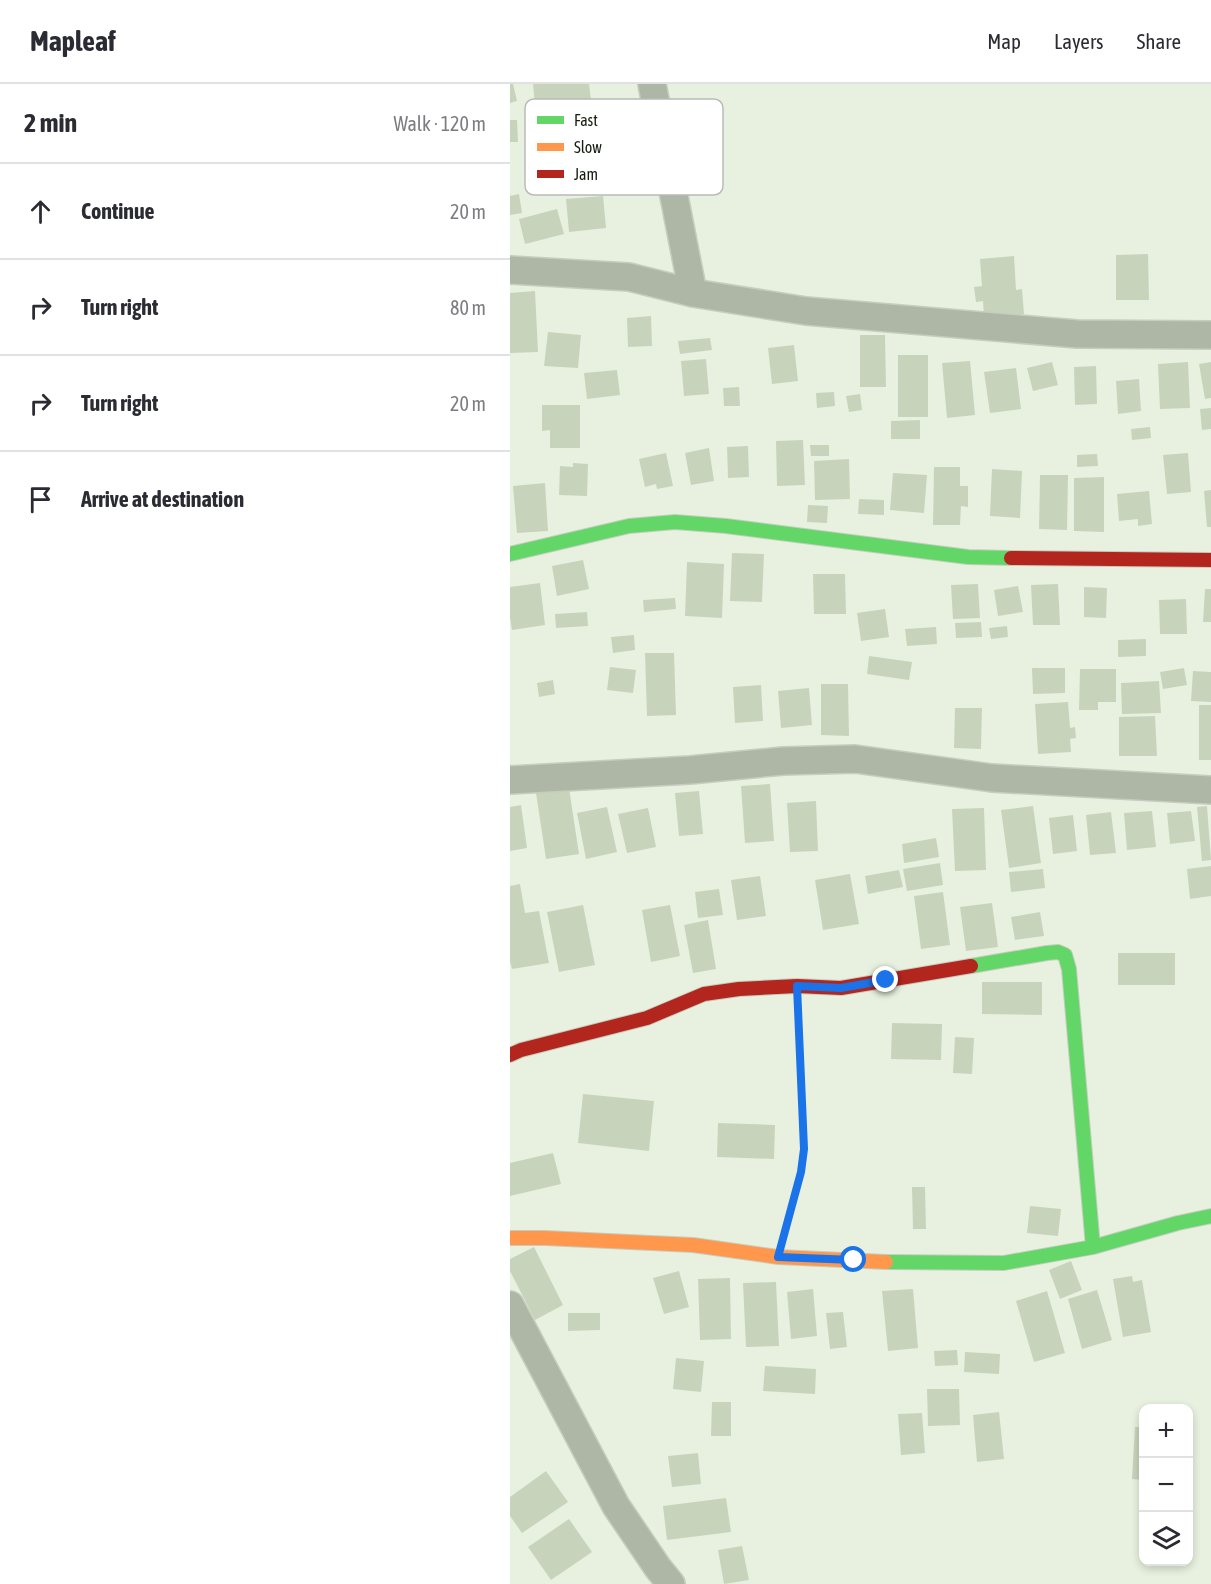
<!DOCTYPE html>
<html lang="en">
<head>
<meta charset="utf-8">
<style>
	:root { --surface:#fff; --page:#f7f7f7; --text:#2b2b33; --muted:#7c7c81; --line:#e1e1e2 }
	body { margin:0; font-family:"Asap Condensed",sans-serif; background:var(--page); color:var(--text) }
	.controls { position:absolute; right:18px; bottom:18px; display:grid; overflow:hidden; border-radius:12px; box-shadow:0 3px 9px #0003 }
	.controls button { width:54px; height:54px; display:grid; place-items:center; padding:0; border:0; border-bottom:2px solid var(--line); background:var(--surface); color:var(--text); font:30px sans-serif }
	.stop { position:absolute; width:18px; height:18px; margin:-14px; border:4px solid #1a73e8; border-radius:50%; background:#fff }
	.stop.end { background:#1a73e8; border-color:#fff; box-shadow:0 2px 6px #0008 }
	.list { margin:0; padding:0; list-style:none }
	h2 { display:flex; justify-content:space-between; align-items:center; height:78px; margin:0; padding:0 24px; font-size:26px }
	h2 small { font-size:20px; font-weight:400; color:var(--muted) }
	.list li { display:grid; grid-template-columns:39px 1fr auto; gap:18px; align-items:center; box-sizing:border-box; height:96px; padding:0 24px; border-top:2px solid var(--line) }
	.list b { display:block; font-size:22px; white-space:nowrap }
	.list em { font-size:20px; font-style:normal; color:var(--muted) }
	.icon { flex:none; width:33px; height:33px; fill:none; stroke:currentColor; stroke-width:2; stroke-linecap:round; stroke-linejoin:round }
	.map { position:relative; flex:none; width:701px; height:1500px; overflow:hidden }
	header { display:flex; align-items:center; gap:36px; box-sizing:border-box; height:84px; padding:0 30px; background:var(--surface); border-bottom:2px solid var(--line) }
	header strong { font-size:28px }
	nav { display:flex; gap:33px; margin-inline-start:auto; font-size:21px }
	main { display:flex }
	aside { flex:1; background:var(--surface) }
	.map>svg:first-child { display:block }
	.building { fill:#c8d3bc }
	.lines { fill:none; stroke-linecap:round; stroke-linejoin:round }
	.street-casing { stroke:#c6cdc0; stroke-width:30 }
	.fast-casing { stroke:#c6cdc0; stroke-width:16 }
	.slow-casing { stroke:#c6cdc0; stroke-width:16 }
	.jam-casing { stroke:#c6cdc0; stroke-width:16 }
	.path { stroke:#a7ae9e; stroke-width:4; stroke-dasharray:4.5 4.5; stroke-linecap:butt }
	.street { stroke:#aeb7a5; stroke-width:27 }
	.fast { stroke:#63d668; stroke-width:14 }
	.slow { stroke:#ff974d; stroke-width:14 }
	.jam { stroke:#b3261e; stroke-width:14 }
	.route { stroke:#1a73e8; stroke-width:8 }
	.key { fill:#fefffe; stroke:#b8bbb7; stroke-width:1.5 }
	.key-label { font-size:16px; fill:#161c10 }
</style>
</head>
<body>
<header>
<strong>Mapleaf</strong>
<nav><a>Map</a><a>Layers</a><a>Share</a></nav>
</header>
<main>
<aside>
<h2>2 min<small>Walk · 120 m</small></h2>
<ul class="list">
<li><svg class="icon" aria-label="ahead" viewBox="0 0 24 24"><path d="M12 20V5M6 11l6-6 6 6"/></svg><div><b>Continue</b></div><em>20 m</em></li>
<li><svg class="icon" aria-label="right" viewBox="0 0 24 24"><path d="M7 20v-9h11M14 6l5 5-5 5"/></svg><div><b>Turn right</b></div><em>80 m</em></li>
<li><svg class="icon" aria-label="right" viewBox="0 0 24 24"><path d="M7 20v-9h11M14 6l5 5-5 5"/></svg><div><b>Turn right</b></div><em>20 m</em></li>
<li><svg class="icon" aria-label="arrive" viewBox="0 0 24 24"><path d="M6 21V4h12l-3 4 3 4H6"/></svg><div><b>Arrive at destination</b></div></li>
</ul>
</aside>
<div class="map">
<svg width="701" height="1500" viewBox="0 0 701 1500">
	<rect width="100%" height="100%" fill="#e8f1df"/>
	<path class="building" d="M0,0H3L7,17L0,19Z
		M23,0H79L81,16L25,21Z
		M0,36H7L8,58H0Z
		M9,110L12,129L0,131V112Z
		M93,112L96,144L59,148L56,115Z
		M47,125L54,150L15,160L9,135Z
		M638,170L639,216H606V171Z
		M504,172L506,206L512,205L514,230L474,233L473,217L466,218L464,203L472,202L470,175Z
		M25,207L28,268L0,269V209Z
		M141,232L142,262L118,263L117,234Z
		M38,248L71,251L68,284L34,282Z
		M350,251H375L376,303H350Z
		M200,254L202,266L170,270L168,257Z
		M284,261L288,297L262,300L258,264Z
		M388,271H418V333H388Z
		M196,275L199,310L174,312L171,277Z
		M460,277L465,331L437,334L432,279Z
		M542,278L548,301L523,307L517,284Z
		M678,278L680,324L650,325L648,280Z
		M701,278V314L695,315L689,280Z
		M586,282L587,320L565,321L564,283Z
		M506,284L511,325L480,329L474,288Z
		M107,286L110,311L77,315L74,289Z
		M629,295L631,327L608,330L606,297Z
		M229,303L230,322H214L213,304Z
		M324,308L325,322L307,324L306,309Z
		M350,310L352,326L339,328L336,312Z
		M32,321H70V364H40V346L32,347Z
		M701,324V345L692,346L690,325Z
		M410,336V355H381V337Z
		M640,343L641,354L622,356L621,345Z
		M293,356L295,401L267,402L266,357Z
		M300,361H319V372H301Z
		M238,362L239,393L218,394L217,363Z
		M199,364L204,397L181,401L175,369Z
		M156,369L163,402L147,405L146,400L135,403L129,375Z
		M678,369L681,408L657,410L653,371Z
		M587,370L588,382L567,383V371Z
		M339,375L340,415L305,416L304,377Z
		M63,379L78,380L77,412L49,411L50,382L63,383Z
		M424,383H450V402H458V423L451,422L450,441H423Z
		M482,385L512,387L510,434L480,432Z
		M383,389L417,391L414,429L380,426Z
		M530,391H558L557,446L529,445Z
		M594,393V448L564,447V394Z
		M35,399L38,447L7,449L3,402Z
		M701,406V443H697L694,407Z
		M639,407L642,440L628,442V435L609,437L607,410Z
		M349,415L374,416V431L348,430Z
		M298,421L318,422L317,439L297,438Z
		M222,469L254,470L252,518L220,517Z
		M73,476L79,505L47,512L42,482Z
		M177,478L214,480L212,534L175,532Z
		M303,490H335L336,530H304Z
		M30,499L35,541L2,546L0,534V503Z
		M468,500L470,534L443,535L441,501Z
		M548,500L550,541H523L521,501Z
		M508,502L513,528L488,532L484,506Z
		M574,503L597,504L596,534L574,533Z
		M695,505H701V538H693Z
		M165,514L166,525L134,528L133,516Z
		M676,515L677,550H650L649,516Z
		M375,525L379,553L351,557L347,529Z
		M77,528L78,542L46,544L45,530Z
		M471,538L472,553L446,554L445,539Z
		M497,542L498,553L481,555L479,544Z
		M426,543L427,560L397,562L395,545Z
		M124,551L125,566L103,569L101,553Z
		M636,555V572L608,573V556Z
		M135,569H164L166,631L137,632Z
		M359,572L402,578L399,596L357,590Z
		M100,583L126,586L123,609L97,606Z
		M522,584H555V609L523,610Z
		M674,584L677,601L653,605L650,588Z
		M570,585H606V618H588V626H569Z
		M683,587L701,588V618L681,617Z
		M43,596L45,610L29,613L27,599Z
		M649,597L651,629L612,630L611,599Z
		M311,600H338L339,652L311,651Z
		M251,601L253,637L225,639L223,603Z
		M299,604L302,641L271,644L268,607Z
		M558,618L560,644L565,643L566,654L560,655L561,668L528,670L525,620Z
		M689,621H701V676H689Z
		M445,624H472L471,665L444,664Z
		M645,632L647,672H609V633Z
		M260,700L264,757L235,759L231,702Z
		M59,704L69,770L36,775L26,709Z
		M189,707L193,750L169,752L165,709Z
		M306,717L308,767L280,768L277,719Z
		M11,721L17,764L0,767V723Z
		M523,722L531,779L499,784L491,726Z
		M697,722L701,776L692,777L687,723Z
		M97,723L107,768L76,775L67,729Z
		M138,724L146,763L117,769L108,730Z
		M474,724L476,786L445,787L442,725Z
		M642,727L646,763L617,766L614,729Z
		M681,727L685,757L660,760L657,729Z
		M601,728L606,769L580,771L576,731Z
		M563,731L567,767L543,770L539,734Z
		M426,754L429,773L394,779L392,760Z
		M430,779L433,801L397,807L393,785Z
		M701,782V812L680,815L677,785Z
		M533,785L535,804L501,808L499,788Z
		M389,786L393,803L358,810L355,792Z
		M340,790L349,840L313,846L305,796Z
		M250,792L256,832L227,836L221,796Z
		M10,800L15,829L29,827L39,879L2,885L0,877V802Z
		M209,805L213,831L188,834L185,808Z
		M433,808L440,861L411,865L404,812Z
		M482,819L488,863L456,867L450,823Z
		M73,821L85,881L49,888L37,828Z
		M160,821L170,872L141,878L132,826Z
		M530,828L534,852L505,856L501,833Z
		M198,836L206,885L183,889L174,841Z
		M608,869H665V901H608Z
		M472,898H532V931L472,930Z
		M382,939L432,940L431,976L381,975Z
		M445,953L464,954L462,990L443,989Z
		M73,1010L144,1017L139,1067L68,1059Z
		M208,1039L265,1041L264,1075L207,1073Z
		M43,1069L51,1100L0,1112V1079Z
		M402,1103H415L416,1145H403Z
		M520,1122L551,1125L548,1152L517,1149Z
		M24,1163L53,1221L25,1236L0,1187V1175Z
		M561,1177L572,1206L550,1215L539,1186Z
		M169,1187L179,1223L154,1230L143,1194Z
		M622,1192L623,1198L632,1196L641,1248L613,1253L603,1195Z
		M220,1194L221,1255L190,1256L188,1195Z
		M266,1198L269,1262L236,1263L233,1199Z
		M303,1205L307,1252L281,1255L277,1208Z
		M403,1205L408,1264L378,1267L372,1207Z
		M587,1206L602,1256L572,1265L558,1215Z
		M537,1207L555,1269L524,1278L506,1217Z
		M333,1228L337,1263L320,1265L316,1229Z
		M58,1229H90V1246L58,1247Z
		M447,1266L448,1281L425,1282L424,1267Z
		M455,1268L490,1270L489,1290L454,1288Z
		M166,1274L194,1277L191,1308L163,1305Z
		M255,1282L306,1285L305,1310L253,1307Z
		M417,1305H449L450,1341L418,1342Z
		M202,1318H221V1352H201Z
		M489,1328L494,1375L467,1378L463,1331Z
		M412,1329L415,1369L391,1371L388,1330Z
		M625,1343H634V1396L622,1395Z
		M188,1369L191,1400L162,1403L158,1372Z
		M36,1387L58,1418L12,1449L0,1432V1413Z
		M216,1414L221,1448L157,1456L153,1422Z
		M59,1435L82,1468L41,1496L18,1463Z
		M232,1462L239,1496L214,1500L208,1466Z"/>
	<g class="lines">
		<defs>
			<path id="street" d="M142,0L183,209
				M0,186L119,193L183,209L296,227L567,250L701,251
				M0,696L180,686L273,677L345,675L482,694L701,706
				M0,1221L106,1422L148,1484L161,1500"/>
			<path id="fast" d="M0,470L119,442L165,438L216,442L458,473L501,474
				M461,882L537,869L548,868L555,871L559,885L583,1163
				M376,1178L494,1179L583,1163L668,1139L701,1132"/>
			<path id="slow" d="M0,1154H35L183,1161L268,1173L376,1178"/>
			<path id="jam" d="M501,474L701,476
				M0,971L11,966L137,934L194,910L229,905L287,902L331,904L461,882"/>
		</defs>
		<use href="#street" class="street-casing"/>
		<use href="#fast" class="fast-casing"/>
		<use href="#slow" class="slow-casing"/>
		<use href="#jam" class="jam-casing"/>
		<path class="path" d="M275,1146L291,1088L294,1064L288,928"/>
		<use href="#street" class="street"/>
		<use href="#fast" class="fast"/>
		<use href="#slow" class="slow"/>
		<use href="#jam" class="jam"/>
	</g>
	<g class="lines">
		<path class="route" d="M344,1176L268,1173L291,1088L294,1065L287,902L331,904L376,896"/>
	</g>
	<rect x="15" y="15" width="198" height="96" rx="9" class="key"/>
	<rect x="27" y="32" width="27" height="8" fill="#63d668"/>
	<rect x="27" y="59" width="27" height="8" fill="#ff974d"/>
	<rect x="27" y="86" width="27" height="8" fill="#b3261e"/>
	<g class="key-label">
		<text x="64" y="42">Fast</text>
		<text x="64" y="69">Slow</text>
		<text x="64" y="96">Jam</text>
	</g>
</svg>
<div class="controls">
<button>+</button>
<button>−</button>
<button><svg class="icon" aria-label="layers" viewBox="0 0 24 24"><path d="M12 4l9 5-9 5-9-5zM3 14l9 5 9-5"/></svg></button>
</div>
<div class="stop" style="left:344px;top:1176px"></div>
<div class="stop end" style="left:376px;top:896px"></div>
</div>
</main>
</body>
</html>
